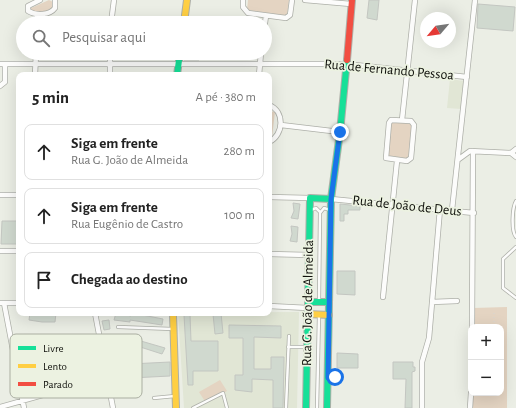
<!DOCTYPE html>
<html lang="pt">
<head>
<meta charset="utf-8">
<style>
	:root { --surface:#fff; --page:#f2f2f2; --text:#222; --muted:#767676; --line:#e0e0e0 }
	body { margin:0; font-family:"Alegreya Sans",sans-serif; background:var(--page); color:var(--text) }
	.controls { position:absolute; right:12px; bottom:12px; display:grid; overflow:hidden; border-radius:8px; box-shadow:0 4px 16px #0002 }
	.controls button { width:36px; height:36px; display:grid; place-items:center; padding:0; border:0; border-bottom:1px solid var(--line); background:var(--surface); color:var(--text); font:20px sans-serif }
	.compass { position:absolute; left:420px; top:12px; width:36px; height:36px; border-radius:50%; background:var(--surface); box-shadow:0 4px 16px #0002; rotate:241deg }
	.stop { position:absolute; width:12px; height:12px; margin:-9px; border:3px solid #1a73e8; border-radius:50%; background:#fff }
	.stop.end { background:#1a73e8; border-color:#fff; box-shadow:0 1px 4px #0008 }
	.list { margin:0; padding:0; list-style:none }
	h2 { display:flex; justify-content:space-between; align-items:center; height:52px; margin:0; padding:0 16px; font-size:17px }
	h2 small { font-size:13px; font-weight:400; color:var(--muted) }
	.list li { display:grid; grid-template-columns:26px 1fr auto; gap:12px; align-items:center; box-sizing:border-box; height:56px; margin:0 8px 8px; padding:0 8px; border:1px solid var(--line); border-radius:8px }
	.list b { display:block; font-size:15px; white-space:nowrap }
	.list p { margin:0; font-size:13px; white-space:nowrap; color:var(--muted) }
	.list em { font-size:13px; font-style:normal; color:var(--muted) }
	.icon { flex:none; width:22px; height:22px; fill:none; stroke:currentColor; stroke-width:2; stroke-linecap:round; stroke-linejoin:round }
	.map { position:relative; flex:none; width:516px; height:408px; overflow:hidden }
	.search { position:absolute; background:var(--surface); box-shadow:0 4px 16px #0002; left:16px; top:16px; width:256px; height:44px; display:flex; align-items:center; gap:10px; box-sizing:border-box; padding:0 14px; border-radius:22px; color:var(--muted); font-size:15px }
	.panel { position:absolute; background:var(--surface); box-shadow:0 4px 16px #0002; left:16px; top:72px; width:256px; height:244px; border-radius:8px }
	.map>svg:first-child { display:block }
	.built { fill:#e1e6d5 }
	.green { fill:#e4d4c2 }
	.building { fill:#d0d9cf; stroke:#c3c6c1 }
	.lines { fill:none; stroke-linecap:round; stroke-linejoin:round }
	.lane-casing { stroke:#adafa8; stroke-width:4 }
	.street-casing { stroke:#adafa8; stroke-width:6 }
	.fast-casing { stroke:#adafa8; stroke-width:8 }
	.slow-casing { stroke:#adafa8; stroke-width:8 }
	.jam-casing { stroke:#adafa8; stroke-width:8 }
	.path { stroke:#d5d6d3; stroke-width:1; stroke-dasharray:1 3; stroke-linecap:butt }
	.lane { stroke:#fcfcfb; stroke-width:2.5 }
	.street { stroke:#fcfcfb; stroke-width:4.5 }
	.fast { stroke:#16e098; stroke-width:6 }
	.slow { stroke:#ffcf43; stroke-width:6 }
	.jam { stroke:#f24e42; stroke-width:6 }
	.route { stroke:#1a73e8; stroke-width:5 }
	.labels { text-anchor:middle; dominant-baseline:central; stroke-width:3.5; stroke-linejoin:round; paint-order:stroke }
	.street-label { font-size:14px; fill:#0f100b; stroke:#ecf2e1 }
	.key { fill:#ecf2e1; stroke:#aaaea1; stroke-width:1 }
	.key-label { font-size:11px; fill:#0f100b }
</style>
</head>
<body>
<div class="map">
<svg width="516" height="408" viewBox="0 0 516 408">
	<rect width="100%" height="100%" fill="#ebeee5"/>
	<path class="built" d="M450,79L464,81L461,109L447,108Z
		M299,312L297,408H184L178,313Z"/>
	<path class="green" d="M49,0L53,2L54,8L49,12H31L29,9Z
		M248,0H289L287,16L247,10Z
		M269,111L275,112L272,137H269Z
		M391,121L412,124L408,160L386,157Z
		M507,307V408H473V393H501V327H473V308Z
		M220,380L227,391L206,403L199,392Z"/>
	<path class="building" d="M369,0H379L377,20L367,18Z
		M478,4L515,7L513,31L477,28Z
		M184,53H199V60H184Z
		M293,203L300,204L298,219L291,218L294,211Z
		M340,204L360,206V210H348V214H344V221H340Z
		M2,221H19V244H1Z
		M291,226L298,227L297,242L290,241L292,234Z
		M337,271H355V295L337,294Z
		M30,313H56L55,322H42L29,320Z
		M116,313L131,316L132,313L163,319L162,325L130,320V322L114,320Z
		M221,313L223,333L215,334L213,314Z
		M184,315H190L191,341H218V371H193V385H188Z
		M109,320L110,329L104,330L102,321Z
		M229,325L281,326V338L254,337V369H271V357H284L283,408H273V380L252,379V392L235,390V375H243V338H229Z
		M118,336L133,341L134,339L165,348L162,354L131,344L130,347L117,342Z
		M337,353L358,354V368H337Z
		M170,362V376L131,378L130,364Z
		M393,362H413V367H415V371L412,372V408H405L406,379H393Z"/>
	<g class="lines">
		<defs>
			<path id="lane" d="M516,201C512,208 511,231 516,237
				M311,210L316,208L320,212
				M516,247L503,259V288L516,298
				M319,302L320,213L324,208L330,210
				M118,327L173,329
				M288,347H307
				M328,378L335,377
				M154,398L175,396
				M193,408L223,393L227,408
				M286,408L289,336
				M317,408L319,315"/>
			<path id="street" d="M40,0L28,6V11C36,16 50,15 55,8V0
				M243,0V7L248,13L286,18L290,15L292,0
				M305,0L351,4
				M37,23V14
				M111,23L114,0
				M265,23L266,16
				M0,64H346L467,77
				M35,75L36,53
				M110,75V53
				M259,75L261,53
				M0,86L5,82V64
				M269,105C285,111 284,135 269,142
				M391,120L411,121L414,125L411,158L407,161L386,158L389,123Z
				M402,120L415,0
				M281,125L340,132
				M511,153L516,157
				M459,159L470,151L511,153L516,149
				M0,195H19
				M269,197L310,198
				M331,199L474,213
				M452,210L475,0
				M0,251H19
				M269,254L309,255
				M383,297L397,161
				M432,302L457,301
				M0,303H19
				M4,303L24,408
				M269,306L308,308
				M95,313L113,408
				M472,327L473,151
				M14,355L99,337
				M0,407L107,377
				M422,408V362L429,338L440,209
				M470,408L471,393"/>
			<path id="fast" d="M177,75L180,53
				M308,302H329
				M306,408L310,198L331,199
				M327,408L331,199L340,132L347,60"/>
			<path id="slow" d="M184,23L187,0
				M173,313L176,408
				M308,314L329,315"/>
			<path id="jam" d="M347,60L352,0"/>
		</defs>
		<use href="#lane" class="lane-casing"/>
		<use href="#street" class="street-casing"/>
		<use href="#fast" class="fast-casing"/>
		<use href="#slow" class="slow-casing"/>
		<use href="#jam" class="jam-casing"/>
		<path class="path" d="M494,322V312"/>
		<use href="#lane" class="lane"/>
		<use href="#street" class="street"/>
		<use href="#fast" class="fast"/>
		<use href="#slow" class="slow"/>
		<use href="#jam" class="jam"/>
	</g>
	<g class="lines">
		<path class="route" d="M335,377L328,378L331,199L340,132"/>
	</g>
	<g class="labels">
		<g class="street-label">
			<text transform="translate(389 70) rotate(5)">Rua de Fernando Pessoa</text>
			<text transform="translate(407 206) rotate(6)">Rua de João de Deus</text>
			<text transform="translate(308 303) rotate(-89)">Rua G. João de Almeida</text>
		</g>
	</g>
	<rect x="10" y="334" width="132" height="64" rx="6" class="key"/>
	<rect x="18" y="346" width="18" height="4" fill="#16e098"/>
	<rect x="18" y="364" width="18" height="4" fill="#ffcf43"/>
	<rect x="18" y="382" width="18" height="4" fill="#f24e42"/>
	<g class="key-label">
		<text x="43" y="352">Livre</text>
		<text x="43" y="370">Lento</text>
		<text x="43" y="388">Parado</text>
	</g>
</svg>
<div class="controls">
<button>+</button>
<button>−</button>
</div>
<svg class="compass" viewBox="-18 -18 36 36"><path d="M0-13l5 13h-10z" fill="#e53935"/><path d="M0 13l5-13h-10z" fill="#767676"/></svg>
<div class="stop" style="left:335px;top:377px"></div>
<div class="stop end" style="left:340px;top:132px"></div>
<div class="search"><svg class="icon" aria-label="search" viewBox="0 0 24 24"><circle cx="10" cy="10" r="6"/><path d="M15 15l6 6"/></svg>Pesquisar aqui</div>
<section class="panel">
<h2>5 min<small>A pé · 380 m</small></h2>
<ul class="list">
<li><svg class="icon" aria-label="ahead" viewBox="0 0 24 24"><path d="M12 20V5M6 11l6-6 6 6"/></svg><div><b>Siga em frente</b><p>Rua G. João de Almeida</p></div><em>280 m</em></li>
<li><svg class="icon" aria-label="ahead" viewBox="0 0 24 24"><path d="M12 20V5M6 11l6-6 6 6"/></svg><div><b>Siga em frente</b><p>Rua Eugênio de Castro</p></div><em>100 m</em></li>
<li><svg class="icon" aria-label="arrive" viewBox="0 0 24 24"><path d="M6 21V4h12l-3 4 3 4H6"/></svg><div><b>Chegada ao destino</b></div></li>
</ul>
</section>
</div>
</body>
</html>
